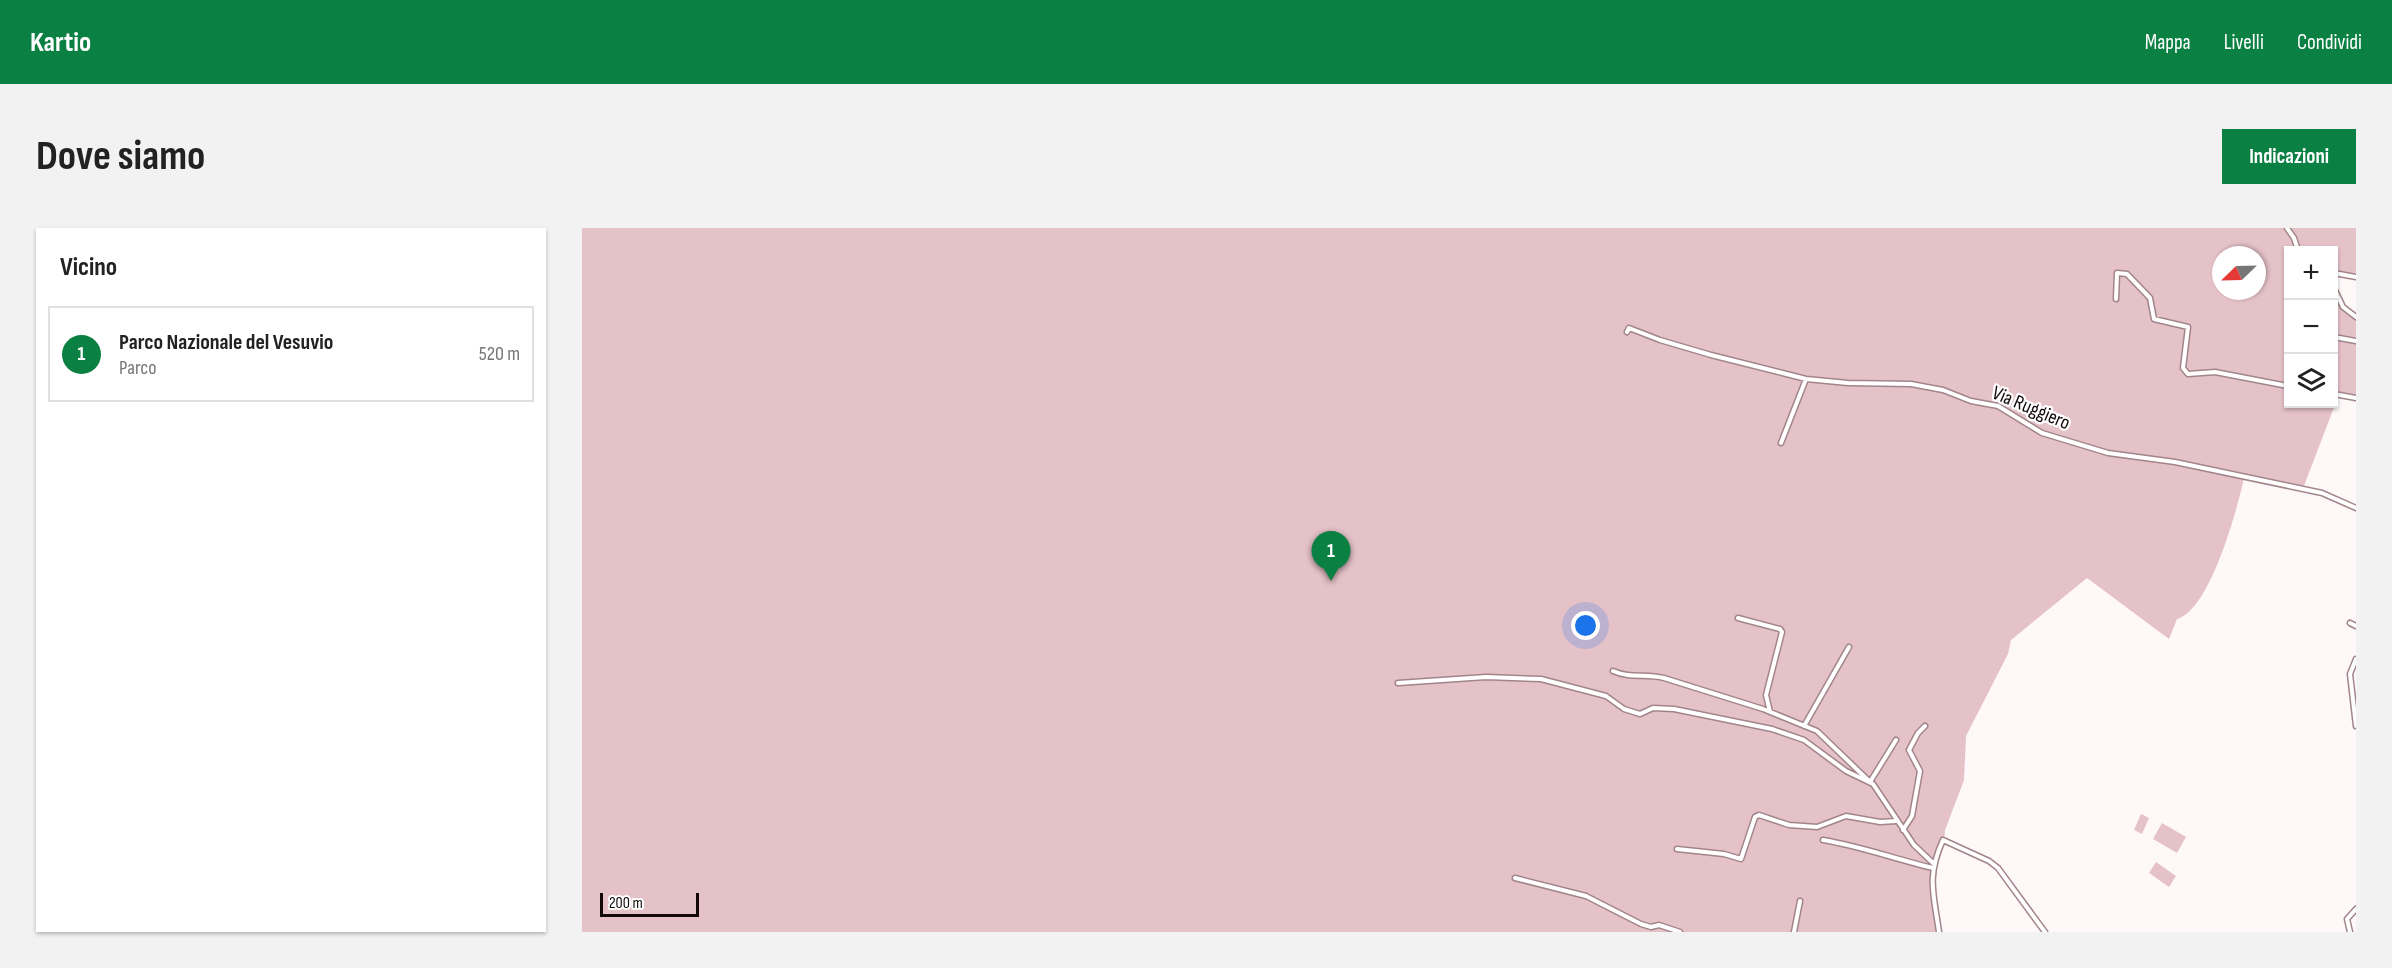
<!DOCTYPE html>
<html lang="it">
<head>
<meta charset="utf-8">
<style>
	:root { --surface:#fff; --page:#f2f2f2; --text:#222; --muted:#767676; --line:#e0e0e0; --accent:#0b8043 }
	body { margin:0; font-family:"Sofia Sans Condensed",sans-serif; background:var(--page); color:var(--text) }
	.controls { position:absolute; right:18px; top:18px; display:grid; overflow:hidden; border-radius:0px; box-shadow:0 2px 4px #0004 }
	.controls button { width:54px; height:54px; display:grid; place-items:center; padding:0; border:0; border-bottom:2px solid var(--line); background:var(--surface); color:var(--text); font:30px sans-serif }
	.compass { position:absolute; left:1630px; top:18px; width:54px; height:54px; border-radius:50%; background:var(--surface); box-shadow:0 2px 4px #0004; rotate:247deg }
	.scale { position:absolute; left:18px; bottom:15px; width:99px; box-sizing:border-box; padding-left:6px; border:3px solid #13090b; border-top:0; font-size:16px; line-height:21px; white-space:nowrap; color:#13090b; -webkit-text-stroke:4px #fff; paint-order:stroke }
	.you { position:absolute; left:1004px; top:398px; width:21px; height:21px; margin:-15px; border:4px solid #fff; border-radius:50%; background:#1a73e8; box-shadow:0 0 0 9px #1a73e833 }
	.badge { display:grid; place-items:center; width:39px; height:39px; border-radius:50%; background:var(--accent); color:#fff; font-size:20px; font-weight:700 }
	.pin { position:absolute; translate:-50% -50px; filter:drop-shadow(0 2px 3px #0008) }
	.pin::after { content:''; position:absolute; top:32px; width:21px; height:18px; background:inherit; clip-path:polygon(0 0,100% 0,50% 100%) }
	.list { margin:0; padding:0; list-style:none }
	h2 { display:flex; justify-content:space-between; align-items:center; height:78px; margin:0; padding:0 24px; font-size:26px }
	h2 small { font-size:20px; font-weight:400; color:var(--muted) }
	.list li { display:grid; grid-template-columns:39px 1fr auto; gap:18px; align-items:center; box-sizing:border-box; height:96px; margin:0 12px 12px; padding:0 12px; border:2px solid var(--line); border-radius:0px }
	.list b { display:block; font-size:22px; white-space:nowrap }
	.list p { margin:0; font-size:20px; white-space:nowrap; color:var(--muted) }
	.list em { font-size:20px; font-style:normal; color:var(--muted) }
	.icon { flex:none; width:33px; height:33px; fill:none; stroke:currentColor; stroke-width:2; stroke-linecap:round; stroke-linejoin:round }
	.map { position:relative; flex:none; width:1774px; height:704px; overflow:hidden; border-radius:0px }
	header { display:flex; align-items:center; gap:36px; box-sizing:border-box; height:84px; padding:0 30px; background:var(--accent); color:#fff }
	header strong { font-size:28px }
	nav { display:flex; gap:33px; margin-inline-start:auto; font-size:21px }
	.intro { display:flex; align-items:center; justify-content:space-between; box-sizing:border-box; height:144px; padding:0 36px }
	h1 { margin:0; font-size:42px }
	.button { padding:15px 27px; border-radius:0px; background:var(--accent); color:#fff; font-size:21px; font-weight:700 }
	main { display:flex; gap:36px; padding:0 36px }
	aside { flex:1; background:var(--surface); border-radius:0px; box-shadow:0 2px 4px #0004 }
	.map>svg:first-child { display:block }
	.green { fill:#e5c1c8; fill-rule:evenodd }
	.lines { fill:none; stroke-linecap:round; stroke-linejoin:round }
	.minor-casing { stroke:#a2858b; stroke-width:7 }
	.minor { stroke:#fff; stroke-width:4 }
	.labels { text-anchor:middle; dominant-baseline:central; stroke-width:4.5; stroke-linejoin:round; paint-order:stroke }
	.street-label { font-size:20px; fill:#13090b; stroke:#fff }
</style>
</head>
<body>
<header>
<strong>Kartio</strong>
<nav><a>Mappa</a><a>Livelli</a><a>Condividi</a></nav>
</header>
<div class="intro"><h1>Dove siamo</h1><a class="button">Indicazioni</a></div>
<main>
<aside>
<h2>Vicino<small></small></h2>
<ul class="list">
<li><span class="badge">1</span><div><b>Parco Nazionale del Vesuvio</b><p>Parco</p></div><em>520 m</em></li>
</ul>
</aside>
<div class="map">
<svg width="1774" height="704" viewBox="0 0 1774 704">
	<rect width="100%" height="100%" fill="#fff8f9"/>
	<path class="green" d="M0,0H1774V50L1752,49V22H1706V176H1752V52L1764,79L1774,87V172L1756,169L1720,263L1662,250C1655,282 1628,382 1595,391L1587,411L1505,350L1429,412L1426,426L1384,508L1382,552L1363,602L1362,616L1353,645L1354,680L1360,704H0ZM1639,27H1675V63H1639Z
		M1559,586L1567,590L1560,606L1552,602Z
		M1580,595L1604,609L1595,625L1571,611Z
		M1574,634L1594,648L1587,659L1567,645Z"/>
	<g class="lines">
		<defs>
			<path id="minor" d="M1705,0L1712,10L1716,22
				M1752,45L1774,49
				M1752,60L1761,79L1774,89
				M1534,71L1535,45L1545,46L1568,70L1572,91L1606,99L1601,140L1606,146L1633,144L1706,158
				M1045,104L1047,100L1078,112L1129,127L1224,151L1266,155L1329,156L1361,162L1389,173L1416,178L1460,205L1526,225L1593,234L1740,265L1774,280
				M1752,109L1774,113
				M1752,166L1774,170
				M1199,215L1224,151
				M1156,390L1198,401L1200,404L1184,467L1188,484
				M1768,395L1774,398
				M1774,431L1768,446L1774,498
				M1031,443C1049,451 1064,445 1082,450L1181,481L1235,503L1287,553
				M816,455L904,449L959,451L1024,468L1042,481L1058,486L1071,480L1092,481L1190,501L1222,512L1264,543L1291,556L1332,617L1351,635
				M1222,498L1267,419
				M1288,554L1314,512
				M1321,602L1330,588L1338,543L1327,522L1336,505L1343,498
				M1241,612C1278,618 1313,631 1351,640
				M1095,621L1142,626L1159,631L1173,589L1177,587L1207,597L1235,599L1264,588L1298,594L1314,593
				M933,650L1004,668L1059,696L1069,699L1077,697L1098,704
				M1212,704L1218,673
				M1357,704C1352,667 1344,649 1361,612L1407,633L1416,640L1463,704
				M1768,704L1765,691L1774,681"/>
		</defs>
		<use href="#minor" class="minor-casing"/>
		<use href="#minor" class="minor"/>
	</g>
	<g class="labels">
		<g class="street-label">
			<text transform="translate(1449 180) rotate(23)">Via Ruggiero</text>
		</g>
	</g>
</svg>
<div class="controls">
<button>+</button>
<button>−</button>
<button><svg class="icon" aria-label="layers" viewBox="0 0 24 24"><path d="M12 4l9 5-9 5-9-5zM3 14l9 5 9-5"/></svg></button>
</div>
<svg class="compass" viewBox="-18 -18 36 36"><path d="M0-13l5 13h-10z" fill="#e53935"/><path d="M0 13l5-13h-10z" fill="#767676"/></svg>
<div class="scale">200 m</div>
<div class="you"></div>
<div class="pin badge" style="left:749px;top:353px">1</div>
</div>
</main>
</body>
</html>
